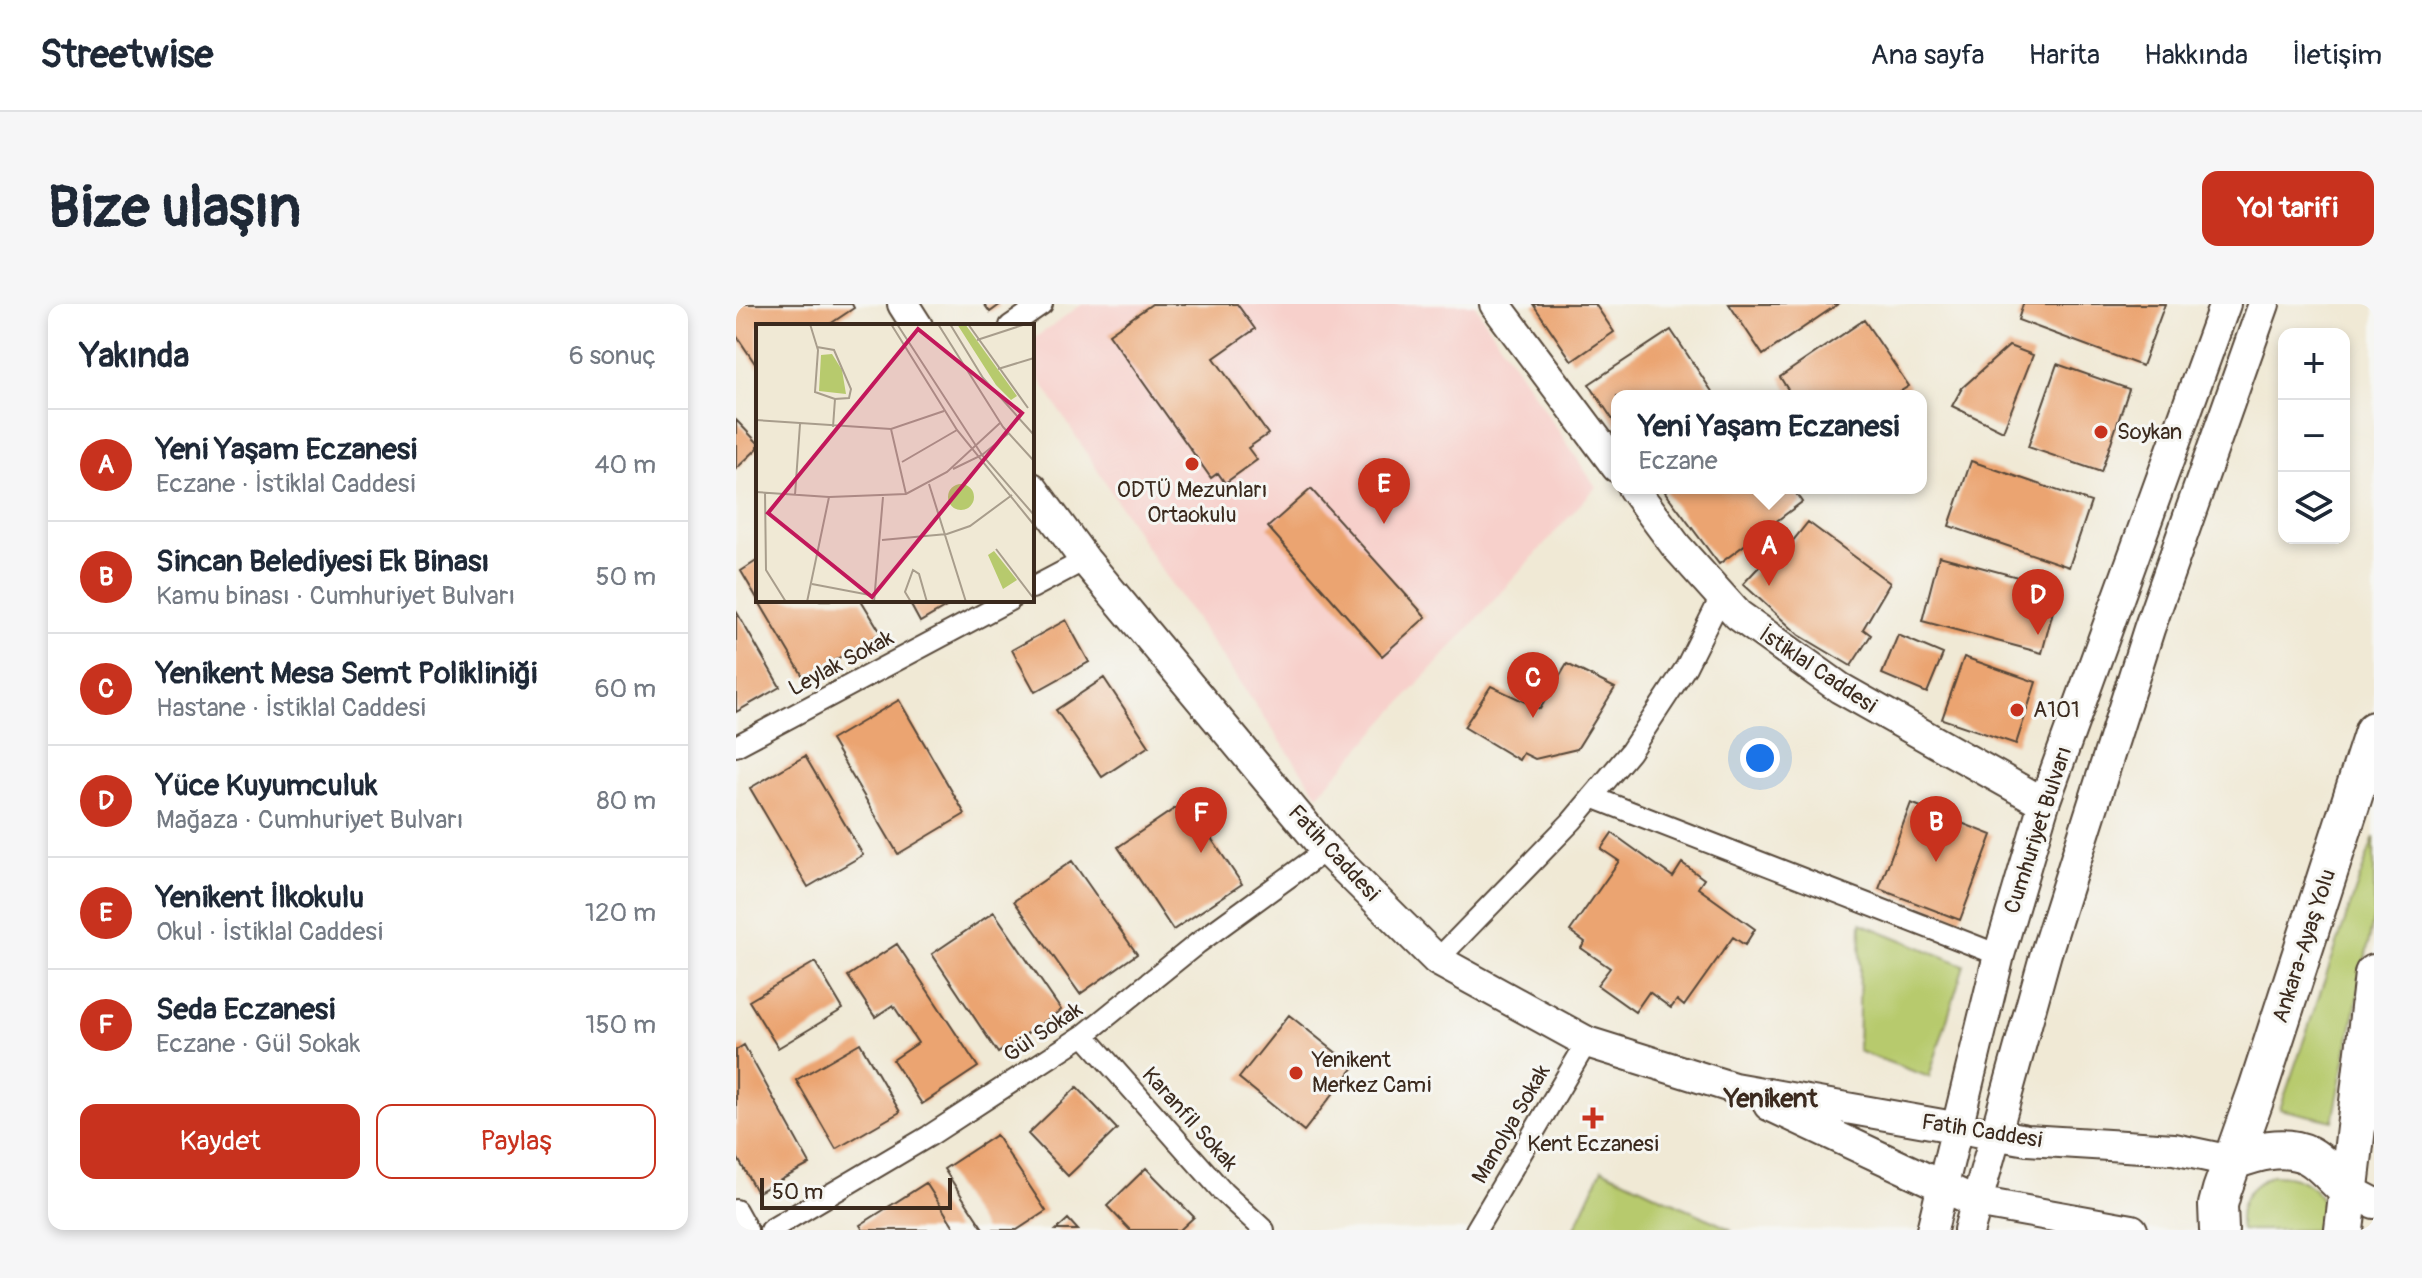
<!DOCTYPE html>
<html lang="tr">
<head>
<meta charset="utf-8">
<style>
	:root { --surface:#fff; --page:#f6f6f7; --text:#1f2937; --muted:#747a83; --line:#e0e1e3; --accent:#c8321e }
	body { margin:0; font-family:Pangolin,sans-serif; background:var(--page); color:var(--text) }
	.controls { position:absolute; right:24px; top:24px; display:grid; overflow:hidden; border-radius:16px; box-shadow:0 4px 12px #0003 }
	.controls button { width:72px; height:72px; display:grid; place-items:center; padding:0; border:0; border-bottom:2px solid var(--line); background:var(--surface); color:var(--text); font:40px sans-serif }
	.scale { position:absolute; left:24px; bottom:20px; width:192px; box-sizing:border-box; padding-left:8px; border:4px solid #3b2a1e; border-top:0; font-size:22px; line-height:28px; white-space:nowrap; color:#3b2a1e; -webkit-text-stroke:6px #f6f6f2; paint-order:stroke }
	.you { position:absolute; left:1024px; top:454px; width:28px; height:28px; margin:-20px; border:6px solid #fff; border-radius:50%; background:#1a73e8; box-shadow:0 0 0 12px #1a73e833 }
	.badge { display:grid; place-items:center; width:52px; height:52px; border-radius:50%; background:var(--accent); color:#fff; font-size:26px; font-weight:700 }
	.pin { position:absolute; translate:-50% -66px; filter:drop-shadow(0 2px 4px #0008) }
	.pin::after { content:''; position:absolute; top:42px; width:28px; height:24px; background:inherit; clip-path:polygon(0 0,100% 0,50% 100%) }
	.popup { position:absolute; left:875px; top:86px; width:316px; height:104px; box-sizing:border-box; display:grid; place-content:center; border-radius:16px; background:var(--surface); filter:drop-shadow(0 2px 6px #0005); font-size:26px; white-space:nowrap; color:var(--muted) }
	.popup b { font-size:30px; color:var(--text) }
	.popup::after { content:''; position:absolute; left:50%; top:100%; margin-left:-16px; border:16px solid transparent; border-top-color:var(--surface) }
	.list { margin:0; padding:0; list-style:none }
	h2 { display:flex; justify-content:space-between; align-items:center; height:104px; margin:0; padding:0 32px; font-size:34px }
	h2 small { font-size:26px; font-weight:400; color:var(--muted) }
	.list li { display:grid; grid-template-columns:52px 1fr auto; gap:24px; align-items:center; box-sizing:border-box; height:112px; padding:0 32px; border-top:2px solid var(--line) }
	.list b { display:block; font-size:30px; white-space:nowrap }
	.list p { margin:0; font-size:26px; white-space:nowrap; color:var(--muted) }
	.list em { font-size:26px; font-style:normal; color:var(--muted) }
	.actions { display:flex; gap:16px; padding:24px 32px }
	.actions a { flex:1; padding:18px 0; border:2px solid var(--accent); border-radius:16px; text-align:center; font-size:28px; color:var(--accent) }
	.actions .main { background:var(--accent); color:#fff }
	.icon { flex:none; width:44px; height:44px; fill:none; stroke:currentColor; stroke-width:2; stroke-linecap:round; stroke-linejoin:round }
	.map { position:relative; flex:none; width:1638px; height:926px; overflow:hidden; border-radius:16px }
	header { display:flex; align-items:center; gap:48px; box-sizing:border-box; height:112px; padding:0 40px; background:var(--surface); border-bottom:2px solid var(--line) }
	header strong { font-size:38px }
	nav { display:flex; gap:44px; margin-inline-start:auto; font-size:28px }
	.intro { display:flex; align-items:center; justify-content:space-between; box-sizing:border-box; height:192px; padding:0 48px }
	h1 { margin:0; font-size:56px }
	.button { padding:20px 36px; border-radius:16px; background:var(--accent); color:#fff; font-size:28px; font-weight:700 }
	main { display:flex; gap:48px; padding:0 48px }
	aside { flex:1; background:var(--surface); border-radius:16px; box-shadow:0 4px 12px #0003 }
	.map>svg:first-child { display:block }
	.built { fill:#f7d0cb }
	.green { fill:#b7ca6d; stroke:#797a46; stroke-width:2 }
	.building { fill:#eba471 }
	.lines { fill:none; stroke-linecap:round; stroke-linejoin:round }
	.street-casing { stroke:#564739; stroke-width:24 }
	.secondary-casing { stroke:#564739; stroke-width:34 }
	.highway-casing { stroke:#564739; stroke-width:42 }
	.street { stroke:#fff; stroke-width:20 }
	.secondary { stroke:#fff; stroke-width:30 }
	.highway { stroke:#fff; stroke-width:38 }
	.poi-dot { fill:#c8321e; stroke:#f6f6f2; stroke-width:3 }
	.labels { text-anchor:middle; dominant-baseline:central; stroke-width:6; stroke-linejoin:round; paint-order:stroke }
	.poi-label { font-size:22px; fill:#3b2a1e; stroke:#f6f6f2; text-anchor:start }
	.street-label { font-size:22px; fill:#3b2a1e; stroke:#f6f6f2 }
	.quarter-label { font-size:26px; font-weight:bold; fill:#3b2a1e; stroke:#f6f6f2 }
	.inset-road { fill:none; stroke:#a89d8c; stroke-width:2 }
	.view { fill:#c2185b; fill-opacity:0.15; stroke:#c2185b; stroke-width:4 }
	.inset-edge { fill:none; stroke:#3b2a1e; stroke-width:4 }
</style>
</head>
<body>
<header>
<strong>Streetwise</strong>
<nav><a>Ana sayfa</a><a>Harita</a><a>Hakkında</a><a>İletişim</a></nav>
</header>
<div class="intro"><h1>Bize ulaşın</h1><a class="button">Yol tarifi</a></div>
<main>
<aside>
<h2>Yakında<small>6 sonuç</small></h2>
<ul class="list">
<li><span class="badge">A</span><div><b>Yeni Yaşam Eczanesi</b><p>Eczane · İstiklal Caddesi</p></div><em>40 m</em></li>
<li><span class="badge">B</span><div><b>Sincan Belediyesi Ek Binası</b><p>Kamu binası · Cumhuriyet Bulvarı</p></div><em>50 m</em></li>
<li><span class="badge">C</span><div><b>Yenikent Mesa Semt Polikliniği</b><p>Hastane · İstiklal Caddesi</p></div><em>60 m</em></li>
<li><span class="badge">D</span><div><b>Yüce Kuyumculuk</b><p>Mağaza · Cumhuriyet Bulvarı</p></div><em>80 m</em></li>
<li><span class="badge">E</span><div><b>Yenikent İlkokulu</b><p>Okul · İstiklal Caddesi</p></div><em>120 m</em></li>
<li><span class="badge">F</span><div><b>Seda Eczanesi</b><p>Eczane · Gül Sokak</p></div><em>150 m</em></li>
</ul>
<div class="actions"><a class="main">Kaydet</a><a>Paylaş</a></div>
</aside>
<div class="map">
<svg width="1638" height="926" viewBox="0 0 1638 926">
	<rect width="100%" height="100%" fill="#f6f6f2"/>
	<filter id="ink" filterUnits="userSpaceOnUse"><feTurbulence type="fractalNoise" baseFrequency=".0125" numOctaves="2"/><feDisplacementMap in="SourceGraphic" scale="16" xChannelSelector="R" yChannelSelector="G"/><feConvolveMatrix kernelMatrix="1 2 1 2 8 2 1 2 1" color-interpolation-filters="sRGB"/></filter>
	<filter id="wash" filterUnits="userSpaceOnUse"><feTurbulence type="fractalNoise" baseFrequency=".006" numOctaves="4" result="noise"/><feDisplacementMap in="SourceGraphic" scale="32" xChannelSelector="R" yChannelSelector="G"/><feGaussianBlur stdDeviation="1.8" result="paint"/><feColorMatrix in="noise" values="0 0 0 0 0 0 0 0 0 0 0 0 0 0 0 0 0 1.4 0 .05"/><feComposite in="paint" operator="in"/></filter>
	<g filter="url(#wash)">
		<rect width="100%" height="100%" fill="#f0e9d5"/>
		<path class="built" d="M346,0H738L860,183L582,491L419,257L296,63V36Z"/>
		<path class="green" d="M1638,533V611L1597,817L1544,805Z
			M1125,619L1228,661L1193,773L1122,747Z
			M866,865L996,926H838Z
			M1536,871C1568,870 1597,891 1588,926H1505C1500,899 1512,882 1536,871Z"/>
		<g id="blocks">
			<path class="building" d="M7,0H116L118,4L91,22H22V64L0,31V5Z
				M248,0H265L254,8Z
				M416,0H501L519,25L478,54L532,130L512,144L521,156L489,179L482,169L475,174L373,30Z
				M797,0H859L878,28L836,57Z
				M993,0H1102L1027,51Z
				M1287,0H1429L1406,62L1282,16Z
				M1128,16L1173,82L1157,92H1056L1044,73Z
				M935,26L979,92H881V122L853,80Z
				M1273,42L1297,51L1267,127L1216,102L1226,84Z
				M1321,60L1393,85L1365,168L1292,143Z
				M0,116L22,139V144L0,165Z
				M1235,157L1355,198L1333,263L1213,222Z
				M933,184H1056L1066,198L983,260L929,188Z
				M575,185L690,313L646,352L532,223Z
				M1072,218L1154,279L1127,325L1135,331L1115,362L1063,331L1007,280L1033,252L1040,258Z
				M1203,252L1323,284L1306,349L1186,317Z
				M22,256V296L5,267Z
				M22,296H125L145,329L68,374Z
				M172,296H222L184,318Z
				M0,307L44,383L0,408Z
				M330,316L353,358L299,388L276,346Z
				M1162,331L1207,350L1191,389L1146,370Z
				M1228,353L1300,378L1280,440L1206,415Z
				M831,360L879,384L841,445L799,455L787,449L783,456L728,423L755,382L804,405Z
				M368,374L413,442L366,473L320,406Z
				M163,396L229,510L162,550L95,436Z
				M69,452L127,551L72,583L14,484Z
				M450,497L506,580L437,626L382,543Z
				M1175,499L1256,531L1224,616L1143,585Z
				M876,529L937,573L946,559L968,575L962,584L1019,625L1009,641L997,633L948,702L941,696L935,704L913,688L899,708L861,681L874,664L845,644L849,638L834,627L883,557L865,545Z
				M336,557L401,650L344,690L278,597Z
				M258,608L325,706L262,749L196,650Z
				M161,640L242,763L186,800L157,756L182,739L157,701L139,713L112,672Z
				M79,658L107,705L42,744L13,697Z
				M553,711L618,763L568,827L503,774Z
				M124,739L164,808L100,845L60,776Z
				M8,741L74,860L21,889L0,851V746Z
				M341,783L381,825L332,872L292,830Z
				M260,831L310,907L281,926H248L208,865Z
				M410,864L458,913L444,926H394L371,902Z
				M190,879L220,926H127L124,921Z
				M332,915L342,926H320Z"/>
		</g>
	</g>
	<g filter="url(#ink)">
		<use href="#blocks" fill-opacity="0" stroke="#564739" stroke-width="2"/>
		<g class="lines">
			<defs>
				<path id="street" d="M274,22L306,0
					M296,284L349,256
					M0,442L274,296
					M856,493L1263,651
					M701,656L836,517L894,448L950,363L985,293
					M348,731L487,888L528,926
					M0,906L11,926
					M34,926L193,832L348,731L462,639L590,546
					M740,926L851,738"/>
				<path id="secondary" d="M167,0L181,22
					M759,0L881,163
					M296,184L349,256L590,546L701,656L851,738L998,784L1291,836L1438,845L1495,857
					M897,184L940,242L1002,311L1104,384L1308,499
					M1033,801L1240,898L1396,926
					M1611,885L1638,899
					M1196,926L1263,651L1308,499L1489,0
					M1233,926L1310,649L1413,325L1528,0"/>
				<path id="highway" d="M1495,857C1519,848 1548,839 1572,851C1586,858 1599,875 1611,885
					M1483,926L1482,901L1486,886L1522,785L1638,427
					M1608,926L1638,670"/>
			</defs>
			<use href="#street" class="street-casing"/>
			<use href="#secondary" class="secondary-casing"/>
			<use href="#highway" class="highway-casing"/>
			<use href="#street" class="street"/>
			<use href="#secondary" class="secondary"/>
			<use href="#highway" class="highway"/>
		</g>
	</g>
	<g class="poi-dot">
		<circle cx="1365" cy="128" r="8"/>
		<circle cx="456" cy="160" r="8"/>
		<circle cx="1281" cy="406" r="8"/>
		<circle cx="560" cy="769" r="8"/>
		<path d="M853 802h8v8h8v8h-8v8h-8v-8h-8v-8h8z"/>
	</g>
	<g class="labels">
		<g class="poi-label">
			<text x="1381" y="128">Soykan</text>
			<text x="456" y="186" text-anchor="middle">ODTÜ Mezunları<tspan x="456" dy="25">Ortaokulu</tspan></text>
			<text x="1297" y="406">A101</text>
			<text x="576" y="756">Yenikent<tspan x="576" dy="25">Merkez Cami</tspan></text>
			<text x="857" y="840" text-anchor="middle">Kent Eczanesi</text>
		</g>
		<g class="street-label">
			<text transform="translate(105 359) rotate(-28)">Leylak Sokak</text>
			<text transform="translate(1082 366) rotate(34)">İstiklal Caddesi</text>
			<text transform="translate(1302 526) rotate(-72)">Cumhuriyet Bulvarı</text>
			<text transform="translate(598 549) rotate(47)">Fatih Caddesi</text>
			<text transform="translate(1568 642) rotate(-72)">Ankara-Ayaş Yolu</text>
			<text transform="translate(307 728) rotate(-34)">Gül Sokak</text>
			<text transform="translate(454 815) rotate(48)">Karanfil Sokak</text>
			<text transform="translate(775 820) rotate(-60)">Manolya Sokak</text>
			<text transform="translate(1246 827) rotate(9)">Fatih Caddesi</text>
		</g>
		<g class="quarter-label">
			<text x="1035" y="795">Yenikent</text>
		</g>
	</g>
	<g transform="translate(20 20)">
		<rect width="278" height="278" fill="#f0e9d5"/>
		<path d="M201,0H209L261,72L255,76L240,61ZM76,30L86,46L90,70L63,67L65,31ZM192 173a13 13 0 1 1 26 0a13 13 0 1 1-26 0ZM238,227L261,256L247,265L232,231Z" fill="#b7ca6d"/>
		<path class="inset-road" d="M54,0L62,26L59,68L79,75M135,0L201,106L278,201M141,0L226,131L278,191M182,0L247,103L278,137M194,0L227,54L278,111M212,0L272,84M0,7V37M221,16L270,0M61,23L78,26L95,65L93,74L79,75L77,103M242,45L278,34M0,96L135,105L188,87M135,105L150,170M146,138L201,106M197,145L226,131L253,109M173,160L210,278M0,168L73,173L150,170L191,148L244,99M9,168L10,246L30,278M39,171L44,100M126,216L191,210L214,202L256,171M240,225L278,275M56,260L119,272M51,278L73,173M118,278L127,173M155,278L149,268L157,246L163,250L171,278"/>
		<path class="view" d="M162,5L266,89L116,273L12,189Z"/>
		<rect width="278" height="278" class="inset-edge"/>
	</g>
</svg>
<div class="controls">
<button>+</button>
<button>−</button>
<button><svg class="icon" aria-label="layers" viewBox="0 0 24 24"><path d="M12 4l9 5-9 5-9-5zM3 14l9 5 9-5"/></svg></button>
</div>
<div class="scale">50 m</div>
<div class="you"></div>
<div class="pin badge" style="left:1033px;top:282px">A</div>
<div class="popup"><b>Yeni Yaşam Eczanesi</b>Eczane</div>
<div class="pin badge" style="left:1200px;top:558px">B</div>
<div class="pin badge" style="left:797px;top:414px">C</div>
<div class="pin badge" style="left:1302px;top:331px">D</div>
<div class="pin badge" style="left:648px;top:220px">E</div>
<div class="pin badge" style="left:465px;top:549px">F</div>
</div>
</main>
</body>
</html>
